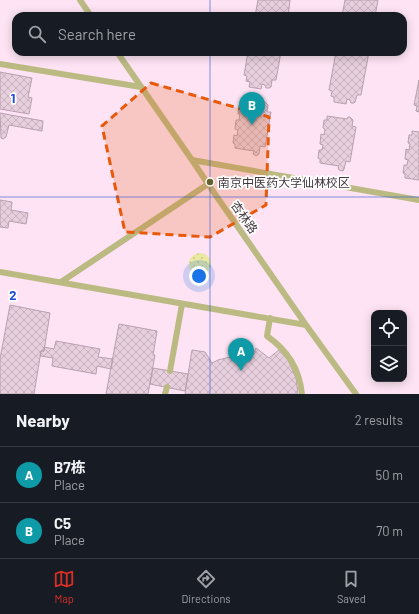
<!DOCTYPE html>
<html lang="en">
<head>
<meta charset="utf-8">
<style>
	:root { --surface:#171b24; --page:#242831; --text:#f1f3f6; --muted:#9ea1a6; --line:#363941; --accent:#d93025 }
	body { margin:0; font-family:Barlow,"Noto Sans SC",sans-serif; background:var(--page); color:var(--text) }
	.controls { position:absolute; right:12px; bottom:12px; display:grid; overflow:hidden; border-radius:8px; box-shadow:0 2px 10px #0003 }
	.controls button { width:36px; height:36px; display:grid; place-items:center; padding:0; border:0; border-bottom:1px solid var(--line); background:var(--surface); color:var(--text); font:20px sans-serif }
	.you { position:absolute; left:199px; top:276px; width:14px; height:14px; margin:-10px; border:3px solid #fff; border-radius:50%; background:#1a73e8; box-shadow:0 0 0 6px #1a73e833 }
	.badge { display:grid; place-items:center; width:26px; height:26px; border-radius:50%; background:var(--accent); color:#fff; font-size:13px; font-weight:700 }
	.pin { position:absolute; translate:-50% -33px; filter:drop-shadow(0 1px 2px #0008) }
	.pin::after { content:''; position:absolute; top:21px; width:14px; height:12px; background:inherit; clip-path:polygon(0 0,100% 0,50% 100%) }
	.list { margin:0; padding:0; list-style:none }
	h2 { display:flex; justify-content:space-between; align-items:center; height:52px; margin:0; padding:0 16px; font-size:17px }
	h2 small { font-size:13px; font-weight:400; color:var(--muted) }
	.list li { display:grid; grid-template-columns:26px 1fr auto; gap:12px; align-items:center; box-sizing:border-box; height:56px; padding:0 16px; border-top:1px solid var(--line) }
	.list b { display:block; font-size:15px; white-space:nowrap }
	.list p { margin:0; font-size:13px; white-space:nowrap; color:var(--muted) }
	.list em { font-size:13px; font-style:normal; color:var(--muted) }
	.icon { flex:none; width:22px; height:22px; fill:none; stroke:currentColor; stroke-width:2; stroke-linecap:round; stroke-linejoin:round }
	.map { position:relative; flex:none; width:419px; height:394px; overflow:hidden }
	.search { position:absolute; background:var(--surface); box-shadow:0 2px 10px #0003; left:12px; right:12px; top:12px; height:44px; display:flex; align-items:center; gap:10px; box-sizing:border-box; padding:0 14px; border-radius:12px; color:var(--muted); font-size:15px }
	.sheet { height:164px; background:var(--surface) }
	nav { display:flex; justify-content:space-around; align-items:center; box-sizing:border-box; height:56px; border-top:1px solid var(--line); background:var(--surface); font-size:11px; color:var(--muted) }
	nav a { display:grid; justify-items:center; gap:2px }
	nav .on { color:var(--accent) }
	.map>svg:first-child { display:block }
	.built { fill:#fde3f3; fill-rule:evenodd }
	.grass { fill:url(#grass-dots) }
	.building { fill:url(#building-cross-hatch); stroke:#b8a0af }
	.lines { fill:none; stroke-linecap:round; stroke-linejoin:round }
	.service { stroke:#bbba83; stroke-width:6 }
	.marked { fill:#e8590c; fill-opacity:0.2; stroke:#e8590c; stroke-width:3; stroke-dasharray:8 5; stroke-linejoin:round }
	.grid { fill:none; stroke:#1d4ed8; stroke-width:1; stroke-opacity:0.55 }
	.poi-dot { fill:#64622f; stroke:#fff; stroke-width:1.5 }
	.labels { text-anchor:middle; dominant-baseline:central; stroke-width:3.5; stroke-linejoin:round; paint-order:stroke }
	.poi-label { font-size:12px; fill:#41373d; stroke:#fff; text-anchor:start }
	.street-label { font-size:12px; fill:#41373d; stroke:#fff }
	.grid-label { font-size:13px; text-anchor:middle; font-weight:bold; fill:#1d4ed8; stroke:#fff; stroke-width:3.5; stroke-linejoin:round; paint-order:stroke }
</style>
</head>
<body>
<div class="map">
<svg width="419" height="394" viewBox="0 0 419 394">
	<defs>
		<pattern id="grass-dots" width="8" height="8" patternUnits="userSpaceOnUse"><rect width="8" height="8" fill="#eae8a1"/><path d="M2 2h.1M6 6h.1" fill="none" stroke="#cac88c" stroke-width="1.8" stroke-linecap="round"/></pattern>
		<pattern id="building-cross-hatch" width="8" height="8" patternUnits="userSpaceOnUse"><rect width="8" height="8" fill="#e7cfde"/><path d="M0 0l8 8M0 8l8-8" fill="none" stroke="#c7b2bf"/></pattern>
	</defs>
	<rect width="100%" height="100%" fill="#fef4fa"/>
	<path class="built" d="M0,0H419V394H0ZM16,16H403V52H16ZM374,313H404V379H374Z"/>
	<path class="grass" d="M189 264a11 11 0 1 1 22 0a11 11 0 1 1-22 0Z"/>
	<path class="building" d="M258,0H290L288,16H255Z
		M345,0H378L375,16H342Z
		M248,52H281L276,80H272L271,87L269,88H266L265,85L262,84L261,89L249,87L250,82L246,81L247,76L244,75Z
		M336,52H369L361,95H357L355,102L354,103H351L350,100L347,99L346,104L334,102V97L331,96L332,91L329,90Z
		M0,72L32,78L28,97L32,98L29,114L0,109Z
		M419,80V112L416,111L417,106L414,105Z
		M248,97L260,99L259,104L262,105V103L265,102L268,105L267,112H271L265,147L260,146L259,154L256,156L253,154L254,151L235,148V144L233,143L234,135L237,136L238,130L235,129L236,120H239L240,114H238L239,105H241L242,102H247Z
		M0,113L43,121L42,131L9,125L6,137L3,139L1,138Z
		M327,116L347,119L348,117H350L353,120L352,126L356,127L350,162L346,161L344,169L343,171L339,170L338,168L339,166L320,163V159L318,158L319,150H322L323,145L320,144L321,134L324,135L325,129L323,128L324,120H327Z
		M412,131L419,132V180L405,178V174L403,173L404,165H407L408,160L405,159L406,149L409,150L410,144L408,143L409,135H412Z
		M0,200L12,202L11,210L28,213L26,224L9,221L8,228L0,227Z
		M10,305L50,313L44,351H41L34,394H0V359Z
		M119,324L157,331L153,355H155L148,394H106Z
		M56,341L100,349L98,357L113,359L111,369L97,366L96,374L52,366L53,358L40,356L41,351H44V347L54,349Z
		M256,348L269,358L280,349L287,358L296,378L298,394H185L192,350L205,352L212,363L218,360L230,357H237L250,361Z
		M153,368L188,374L185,391L150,384Z"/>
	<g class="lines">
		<path class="service" d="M80,0L91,16
			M117,52L192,160L208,184L306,325L356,394
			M0,64L141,87
			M192,160L419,200
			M0,272L306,325
			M61,282L208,184
			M270,318L267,336C288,351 299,368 302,394
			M170,371L182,304
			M165,394L167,387"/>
	</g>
	<path class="marked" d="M151,83L269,117L266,205L210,237L125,232L102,126Z"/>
	<path class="grid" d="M210,0V16M210,52V394M0,197H419"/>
	<circle class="poi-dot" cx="210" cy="182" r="4"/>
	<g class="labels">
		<g class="poi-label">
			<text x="218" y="182">南京中医药大学仙林校区</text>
		</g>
		<g class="street-label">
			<text transform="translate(245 217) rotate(55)">杏林路</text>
		</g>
	</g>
	<g class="grid-label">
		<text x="13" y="103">1</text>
		<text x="13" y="300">2</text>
	</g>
</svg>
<div class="controls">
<button><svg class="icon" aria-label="locate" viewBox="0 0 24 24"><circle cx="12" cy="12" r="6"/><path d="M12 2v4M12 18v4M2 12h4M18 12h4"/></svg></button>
<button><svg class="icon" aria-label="layers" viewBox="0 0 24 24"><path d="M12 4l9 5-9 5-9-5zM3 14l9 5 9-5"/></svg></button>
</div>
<div class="you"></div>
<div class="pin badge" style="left:241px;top:371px;background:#0f9aa8">A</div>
<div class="pin badge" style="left:252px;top:125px;background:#0f9aa8">B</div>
<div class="search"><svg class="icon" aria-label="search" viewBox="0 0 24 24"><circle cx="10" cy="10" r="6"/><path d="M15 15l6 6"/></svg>Search here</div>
</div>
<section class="sheet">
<h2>Nearby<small>2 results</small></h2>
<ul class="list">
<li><span class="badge" style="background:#0f9aa8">A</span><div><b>B7栋</b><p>Place</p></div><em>50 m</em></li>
<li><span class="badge" style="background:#0f9aa8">B</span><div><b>C5</b><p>Place</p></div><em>70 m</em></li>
</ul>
</section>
<nav>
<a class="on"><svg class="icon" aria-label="map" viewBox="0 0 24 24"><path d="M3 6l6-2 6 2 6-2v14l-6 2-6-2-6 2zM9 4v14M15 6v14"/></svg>Map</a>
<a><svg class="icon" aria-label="directions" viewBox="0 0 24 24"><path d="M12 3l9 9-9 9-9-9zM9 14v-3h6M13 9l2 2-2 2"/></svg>Directions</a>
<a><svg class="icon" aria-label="saved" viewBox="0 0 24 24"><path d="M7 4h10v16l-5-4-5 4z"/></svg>Saved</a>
</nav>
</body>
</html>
